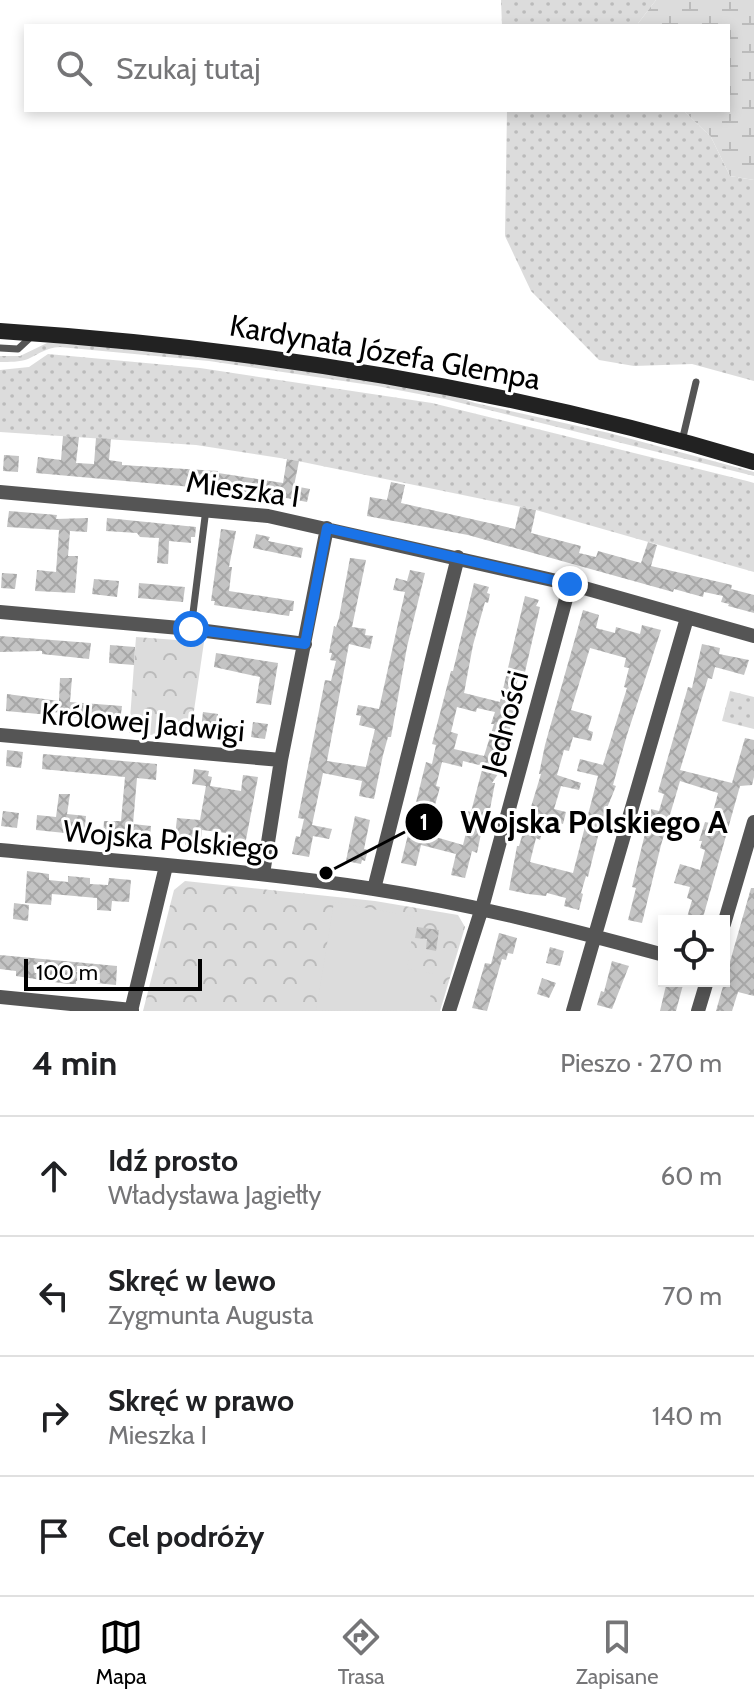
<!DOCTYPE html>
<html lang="pl">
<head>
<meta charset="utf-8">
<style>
	:root { --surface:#fff; --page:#f2f2f2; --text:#202124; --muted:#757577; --line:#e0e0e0; --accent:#000 }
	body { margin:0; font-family:Cabin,sans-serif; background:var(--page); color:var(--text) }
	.controls { position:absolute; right:24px; bottom:24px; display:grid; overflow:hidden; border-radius:0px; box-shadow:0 4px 12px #0003 }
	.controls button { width:72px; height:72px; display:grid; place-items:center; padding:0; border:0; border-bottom:2px solid var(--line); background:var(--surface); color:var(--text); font:40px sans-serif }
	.scale { position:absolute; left:24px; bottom:20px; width:178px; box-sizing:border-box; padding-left:8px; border:4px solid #000; border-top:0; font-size:22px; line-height:28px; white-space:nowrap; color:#000; -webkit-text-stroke:6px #fff; paint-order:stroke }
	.stop { position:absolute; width:24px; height:24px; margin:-18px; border:6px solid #1a73e8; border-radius:50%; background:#fff }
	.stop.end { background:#1a73e8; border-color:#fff; box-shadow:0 2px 8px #0008 }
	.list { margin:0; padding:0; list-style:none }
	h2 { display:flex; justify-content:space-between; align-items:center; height:104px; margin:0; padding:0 32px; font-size:34px }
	h2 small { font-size:26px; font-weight:400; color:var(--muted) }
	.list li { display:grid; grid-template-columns:52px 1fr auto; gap:24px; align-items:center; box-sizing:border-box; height:120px; padding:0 32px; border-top:2px solid var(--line) }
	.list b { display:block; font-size:30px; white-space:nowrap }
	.list p { margin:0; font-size:26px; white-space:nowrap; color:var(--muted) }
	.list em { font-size:26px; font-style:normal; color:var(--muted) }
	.icon { flex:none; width:44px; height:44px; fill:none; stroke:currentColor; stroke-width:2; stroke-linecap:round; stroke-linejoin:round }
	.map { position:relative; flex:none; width:754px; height:1011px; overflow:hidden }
	.search { position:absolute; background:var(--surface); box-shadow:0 4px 12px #0003; left:24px; right:24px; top:24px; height:88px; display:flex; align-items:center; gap:20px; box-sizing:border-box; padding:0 28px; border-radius:0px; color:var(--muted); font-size:30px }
	.sheet { height:584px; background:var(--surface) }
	nav { display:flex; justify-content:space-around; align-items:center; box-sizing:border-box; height:112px; border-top:2px solid var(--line); background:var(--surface); font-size:22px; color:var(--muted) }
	nav a { display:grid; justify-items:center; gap:4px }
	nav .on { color:var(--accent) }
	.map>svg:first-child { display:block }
	.grass { fill:url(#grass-dots) }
	.wetland { fill:url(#wetland-marsh) }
	.park { fill:url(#park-crowns) }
	.pitch { fill:#dcdcdc }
	.building { fill:url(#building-cross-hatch); fill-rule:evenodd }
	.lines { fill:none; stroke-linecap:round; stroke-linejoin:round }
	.lane { stroke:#555; stroke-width:7 }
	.street { stroke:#555; stroke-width:14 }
	.secondary { stroke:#222; stroke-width:16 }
	.route { stroke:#1a73e8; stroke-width:10 }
	.labels { text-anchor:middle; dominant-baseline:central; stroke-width:6; stroke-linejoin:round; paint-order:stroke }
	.street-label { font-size:30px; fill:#000; stroke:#fff }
	.leader { fill:none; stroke:#000; stroke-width:3 }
	.callout-dot { fill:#000; stroke:#fff; stroke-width:3 }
	.mark-label { font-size:24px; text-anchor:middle; font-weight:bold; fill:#fff }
	.callout-label { font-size:32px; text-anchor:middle; font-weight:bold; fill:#000; stroke:#fff; stroke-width:6; stroke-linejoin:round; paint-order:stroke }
</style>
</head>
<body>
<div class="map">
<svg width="754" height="1011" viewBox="0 0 754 1011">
	<defs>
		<pattern id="grass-dots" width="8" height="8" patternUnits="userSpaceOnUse" patternTransform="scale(2)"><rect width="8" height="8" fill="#dcdcdc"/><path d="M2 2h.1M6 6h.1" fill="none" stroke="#bbb" stroke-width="1.8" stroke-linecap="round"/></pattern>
		<pattern id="wetland-marsh" width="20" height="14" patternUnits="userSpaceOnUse" patternTransform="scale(2)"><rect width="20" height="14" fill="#dcdcdc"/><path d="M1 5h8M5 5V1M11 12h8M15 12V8" fill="none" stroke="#bbb"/></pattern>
		<pattern id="park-crowns" width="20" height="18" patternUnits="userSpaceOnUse" patternTransform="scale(2)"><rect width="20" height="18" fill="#dcdcdc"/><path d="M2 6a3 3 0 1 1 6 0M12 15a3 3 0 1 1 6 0" fill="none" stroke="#bbb"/></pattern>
		<pattern id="building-cross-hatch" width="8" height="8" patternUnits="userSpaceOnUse" patternTransform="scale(2)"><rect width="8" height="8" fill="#c4c4c4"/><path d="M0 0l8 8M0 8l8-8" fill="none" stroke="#a7a7a7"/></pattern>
	</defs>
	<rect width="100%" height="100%" fill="#fff"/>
	<path class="grass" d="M501,0H656L636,26H502Z
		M507,110H683L711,137L730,176L754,180V381L692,364L634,366L599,360L531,291L505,236Z
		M64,342L232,358L448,394L475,403L609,433L754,472V476L445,399L377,386L209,361L60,347C45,348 41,353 28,359C20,362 9,362 0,362V356H20L47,343Z
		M48,354L200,368L432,403L747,481L754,483V572L536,510L293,460L196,445L0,432V370L29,367Z
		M730,691L754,697V729L722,721Z"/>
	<path class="wetland" d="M656,0H754V180L730,176L711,137L683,110H728V26H636Z"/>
	<path class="park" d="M136,637L204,642L190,738L129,733Z
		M185,881L375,901L458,915L465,927L440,1011H143L174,890Z"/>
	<path class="pitch" d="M334,902L415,917L407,969L434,974L428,1011L316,1010Z"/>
	<path class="building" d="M63,436L79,437L76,463L94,464L96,438L111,439L109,460L122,462V465L218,471V473L283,483L287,459L299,461L294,486L310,489L307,502L260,493L36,473L38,457L61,460Z
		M4,455L19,456L18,472L3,471Z
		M391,482L405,485L401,503L515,529L520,507L536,510L531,533L581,546L579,553L596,557L598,551L641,563L648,542L657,545L651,566L732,585L731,589L754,595V613L728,606L729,604L721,602L723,596L704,592L703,597L674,589L673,592L468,535L367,516L370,497L387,500Z
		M9,511L57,515L56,519L88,518L87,532L70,531L68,556H78L75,593L35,591L37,570L56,572L59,530L7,527Z
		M107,518L196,527L195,537H191V543L169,541L168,564L157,563L159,538L140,537L137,533L106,531Z
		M221,529L236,531L229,567H232L229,591L294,601L293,611H290L289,616L214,605L215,601H211Z
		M256,534L270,537L268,541L303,548L301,558L253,548Z
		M350,558L366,560L352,627L366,629L365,635L373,636L370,649L349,644L327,761L366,767L375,729L359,725L361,716L356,715L358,705L379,709L405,592L393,590L396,578L407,581L410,570L425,573L407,647L391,737H388L383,755L374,799L359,796L362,781L323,773L312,825L332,829L329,839L313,836L309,857L292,854L296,836L300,837L304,819L298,818L325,680L331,681L336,661L330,660L332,653H329L334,626L336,627L339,618Z
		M2,573L17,574L15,589L1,588Z
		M94,579L119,581L117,597L92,594Z
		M139,583L185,587L183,602L138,598Z
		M474,583L489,587L487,593L490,594L488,603L485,602L473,645L464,693L500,702L525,596L539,600L536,606L540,607L525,672L520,671L515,690L520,691L498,774L492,783H495L487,825L483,824L477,853L472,851L465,878L451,875L456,854L421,845L416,866L401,863L426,762L432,764L436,745L432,744L451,671H453ZM457,707L476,712L477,708L495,712L491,724H494L484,756L454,749L458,734L451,732ZM463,761L483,766L471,812L462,810L460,818L469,821L463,845L432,836L435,825L430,823L440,787L436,786L442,762L462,767Z
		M583,610L599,615L596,628L615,633L616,627L640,634L642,625L661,630L627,735L613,785L616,786L602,820L588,877L586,876L581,893L583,894L579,910L564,906L566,898L547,893L546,896L528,894L509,890L517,846H519L541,774H539L545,745ZM590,648L626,658L624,667L629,668L624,687L627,688L603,765L580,759L577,771L598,776L573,873L530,862L536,838L540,840L546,819L563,824L566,812L554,809L561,786L579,790L581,783L557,775L564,750L569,751L573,737L591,741L593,732L588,730L592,716L571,710Z
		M0,636L91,643L89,659L42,654V651L0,652Z
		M702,644L720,648L719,654L749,660L744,675L715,667L712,679L708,678L680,770L732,783L745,738L754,740V777L752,785L740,786L702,921H686L692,900L687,898L690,887L674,883L680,864L700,870L705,850L700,848L702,841H699L705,822L710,823L718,793L680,781L661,845L642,923L628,920L636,888L632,887L651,809L659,811L664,794L658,792L688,687L692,688Z
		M110,645L135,647L134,665L109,663Z
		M216,653L278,663L271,705L256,703L260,677L214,667Z
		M60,678H72L70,702L122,706L120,721L86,714V719L70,717L71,713L50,712V715L6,711L7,694L59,701Z
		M203,712L218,714L216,730L201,728Z
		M253,722L268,724L265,739L251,737Z
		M7,750L23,752L21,768L6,766Z
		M43,754L157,764L156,780L137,778L133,824L151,826L150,841L103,836L104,821H121L125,777L42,769Z
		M194,769L209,771L208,776L212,777L210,786L241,791L243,775L258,777L244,850L228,848L229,843L225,842L227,833L202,830L200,846L185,845L186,837L175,836L177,818L200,820L206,786L192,784Z
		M59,794H70L67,814L86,816L84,835L36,830L37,815L56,817Z
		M3,811L19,813L17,828L1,826Z
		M355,816L370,820L364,849L368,850L365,861L362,860L361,864L346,861Z
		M27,871L49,874V880L68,882V876L90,878V884L108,885L109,878L131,880L129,902L112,901L111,911L97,910V898L52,894L51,905L25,903Z
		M751,888H754V996L738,992L732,1011H716Z
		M14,903L29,905L28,921L13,919Z
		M417,927L439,930L436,951L426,949L427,939L415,938Z
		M499,933L517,938L513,954L508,953L506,960L502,959L487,1011L472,1008L485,963L491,964Z
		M550,947L564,951L560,966L546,963Z
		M0,955L117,966L116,985L76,981V984H67L16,976V971L0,969Z
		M612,961L629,966L612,1009L597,1005L601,991L604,992Z
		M542,978L556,983L549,998L537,994Z
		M667,981H684L676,1011H660Z"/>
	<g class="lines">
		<path class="lane" d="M0,348L18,349L32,336
			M682,441L696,382
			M191,629L206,509"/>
		<path class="street" d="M0,492L268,516L570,584L754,636
			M0,612L191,629L305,644
			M0,735L281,760
			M0,850C125,862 250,870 374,889C472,904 568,929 664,955
			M263,874L281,760L327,528
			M374,889L458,557
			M724,924L754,822
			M0,997L132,1010
			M131,1011L166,866
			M449,1011L482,908L570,584
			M573,1011L687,618
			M698,1011L707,981"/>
		<path class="secondary" d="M0,331C255,348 509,388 754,462"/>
	</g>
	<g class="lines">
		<path class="route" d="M191,629L305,644L327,528L570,584"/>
	</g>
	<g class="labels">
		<g class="street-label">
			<text transform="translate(385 352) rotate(10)">Kardynała Józefa Glempa</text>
			<text transform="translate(243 489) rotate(8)">Mieszka I</text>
			<text transform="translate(143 722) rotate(5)">Królowej Jadwigi</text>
			<text transform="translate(505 722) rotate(-75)">Jedności</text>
			<text transform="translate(171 840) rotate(5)">Wojska Polskiego</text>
		</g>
	</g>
	<path class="leader" d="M326 873L424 822"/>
	<g class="callout-dot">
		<circle cx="326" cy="873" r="8"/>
		<circle cx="424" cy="822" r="20"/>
	</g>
	<g class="mark-label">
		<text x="424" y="830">1</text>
	</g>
	<g class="callout-label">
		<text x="594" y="833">Wojska Polskiego A</text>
	</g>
</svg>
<div class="controls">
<button><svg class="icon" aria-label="locate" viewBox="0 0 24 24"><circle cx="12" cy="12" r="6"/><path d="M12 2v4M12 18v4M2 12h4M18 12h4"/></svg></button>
</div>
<div class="scale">100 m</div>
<div class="stop" style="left:191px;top:629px"></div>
<div class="stop end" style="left:570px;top:584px"></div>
<div class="search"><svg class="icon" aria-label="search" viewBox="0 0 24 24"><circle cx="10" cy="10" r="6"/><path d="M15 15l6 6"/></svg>Szukaj tutaj</div>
</div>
<section class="sheet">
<h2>4 min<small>Pieszo · 270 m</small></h2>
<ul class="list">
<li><svg class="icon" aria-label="ahead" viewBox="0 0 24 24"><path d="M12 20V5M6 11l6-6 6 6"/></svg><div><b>Idź prosto</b><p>Władysława Jagiełły</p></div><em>60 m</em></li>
<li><svg class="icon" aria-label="left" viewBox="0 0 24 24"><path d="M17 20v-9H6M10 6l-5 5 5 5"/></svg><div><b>Skręć w lewo</b><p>Zygmunta Augusta</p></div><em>70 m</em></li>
<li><svg class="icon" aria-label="right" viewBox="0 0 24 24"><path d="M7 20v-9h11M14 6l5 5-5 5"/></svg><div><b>Skręć w prawo</b><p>Mieszka I</p></div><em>140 m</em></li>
<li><svg class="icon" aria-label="arrive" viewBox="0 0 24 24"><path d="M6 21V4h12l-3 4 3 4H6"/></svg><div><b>Cel podróży</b></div></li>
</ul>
</section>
<nav>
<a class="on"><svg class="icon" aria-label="map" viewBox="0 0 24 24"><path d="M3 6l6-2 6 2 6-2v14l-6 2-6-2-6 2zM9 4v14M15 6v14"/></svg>Mapa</a>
<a><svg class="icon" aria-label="directions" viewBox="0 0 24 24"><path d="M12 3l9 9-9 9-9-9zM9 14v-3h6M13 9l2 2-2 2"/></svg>Trasa</a>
<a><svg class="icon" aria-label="saved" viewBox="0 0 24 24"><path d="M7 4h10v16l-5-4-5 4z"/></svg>Zapisane</a>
</nav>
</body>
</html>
